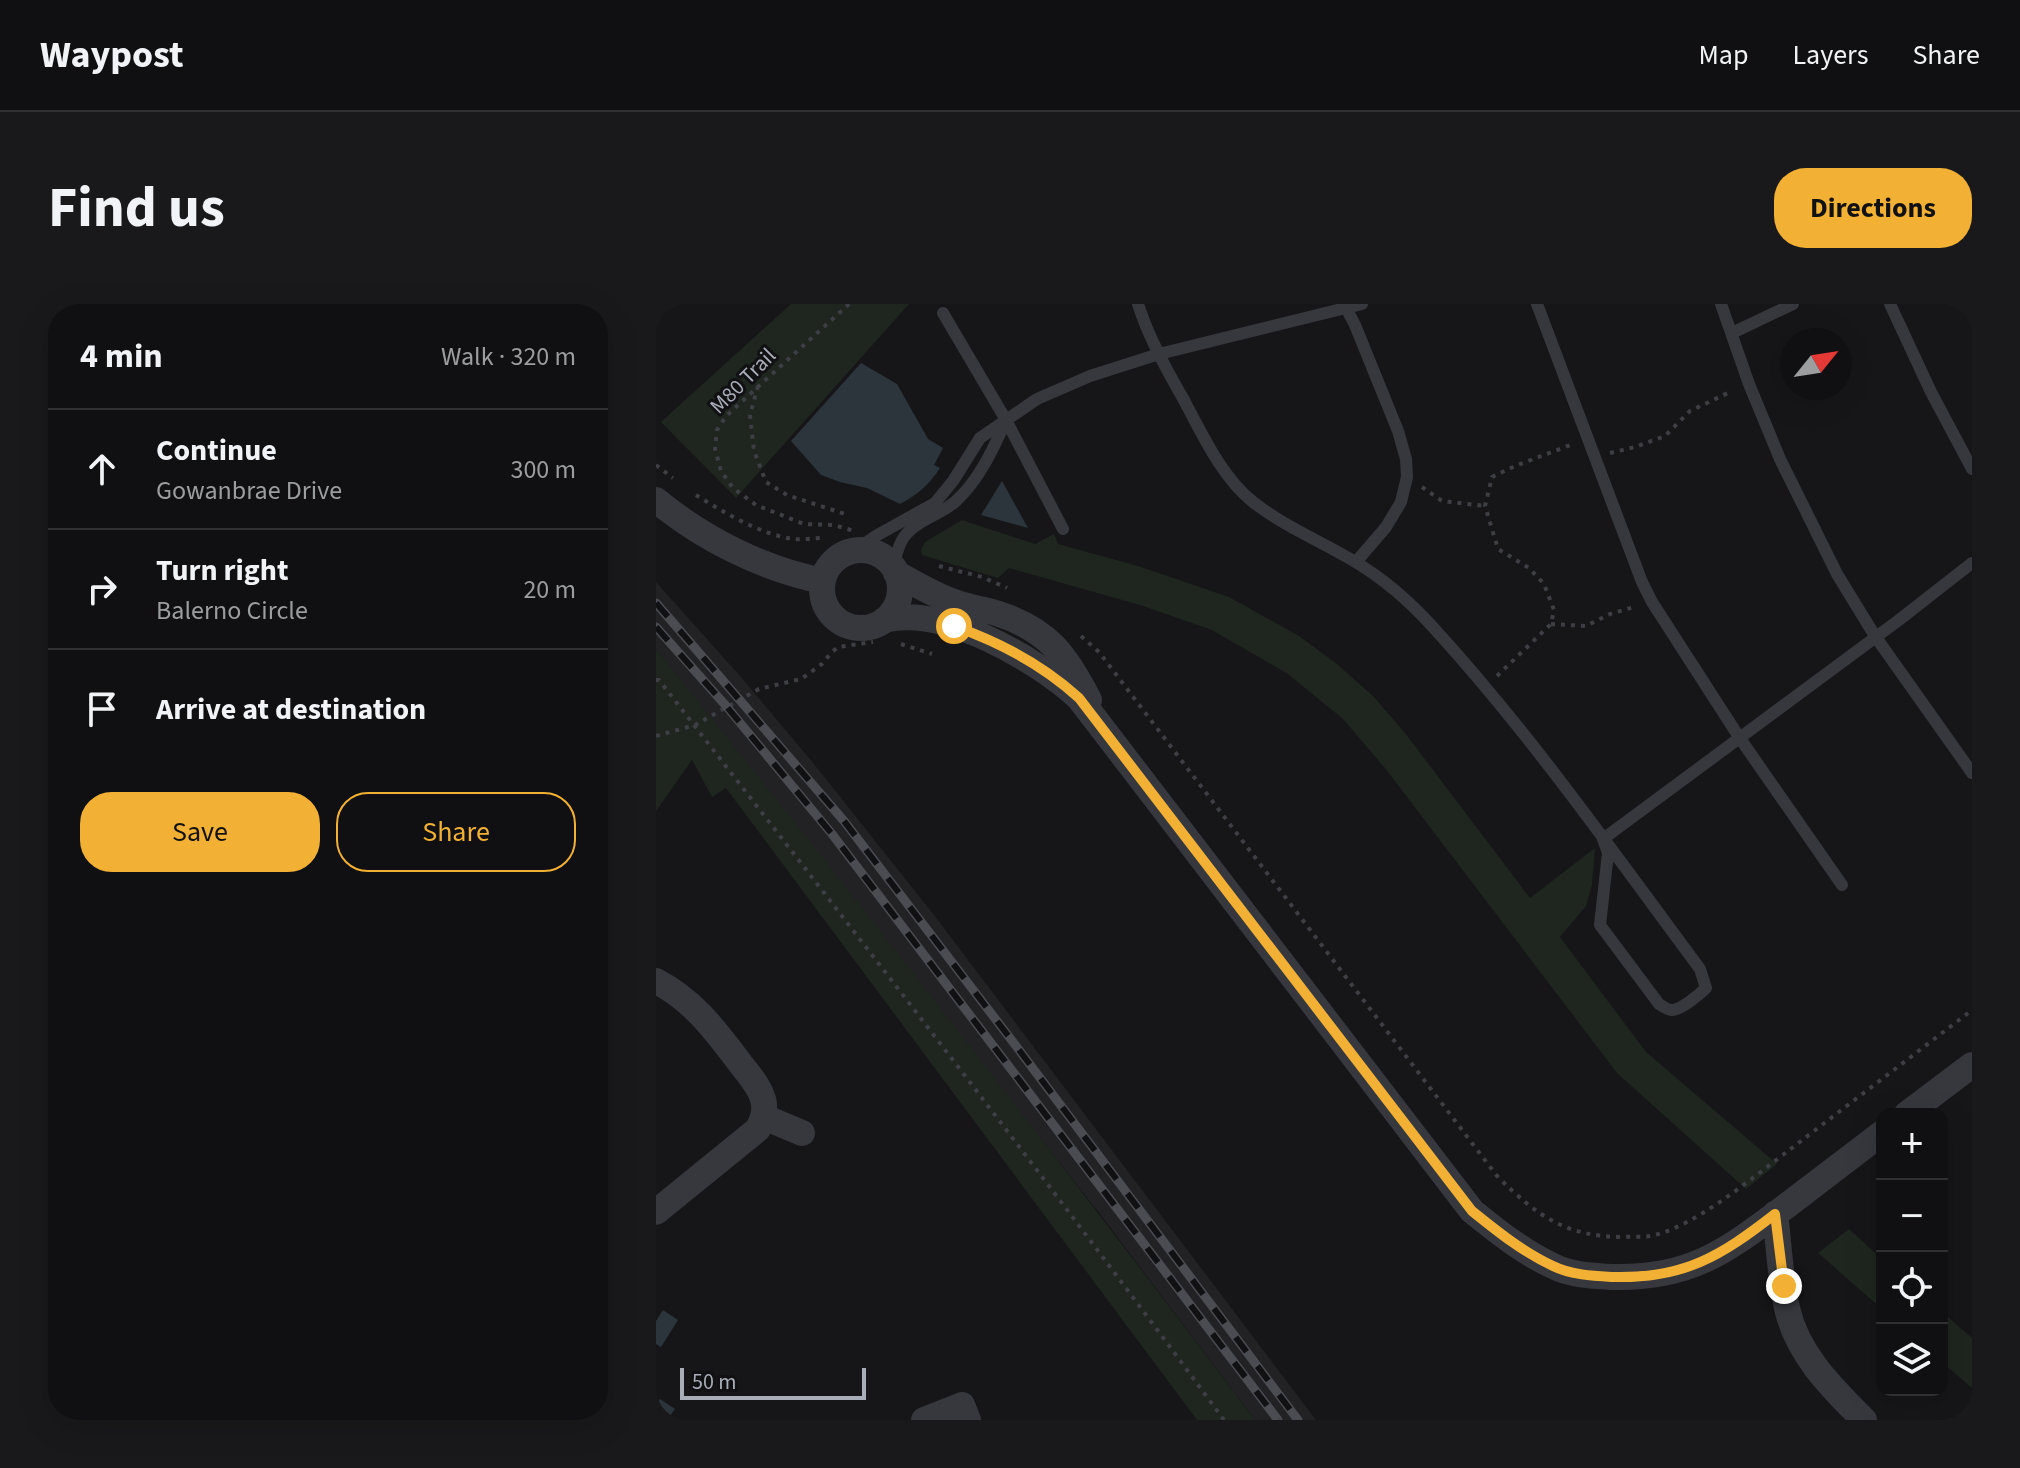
<!DOCTYPE html>
<html lang="en">
<head>
<meta charset="utf-8">
<style>
	:root { --surface:#101012; --page:#19191b; --text:#f1f3f6; --muted:#9c9d9f; --line:#303032; --accent:#f2b134 }
	body { margin:0; font-family:"Source Sans 3",sans-serif; background:var(--page); color:var(--text) }
	.controls { position:absolute; right:24px; bottom:24px; display:grid; overflow:hidden; border-radius:16px; box-shadow:0 8px 32px #0002 }
	.controls button { width:72px; height:72px; display:grid; place-items:center; padding:0; border:0; border-bottom:2px solid var(--line); background:var(--surface); color:var(--text); font:40px sans-serif }
	.compass { position:absolute; left:1124px; top:24px; width:72px; height:72px; border-radius:50%; background:var(--surface); box-shadow:0 8px 32px #0002; rotate:60deg }
	.scale { position:absolute; left:24px; bottom:20px; width:186px; box-sizing:border-box; padding-left:8px; border:4px solid #a8adb8; border-top:0; font-size:22px; line-height:28px; white-space:nowrap; color:#a8adb8; -webkit-text-stroke:6px #111113; paint-order:stroke }
	.stop { position:absolute; width:24px; height:24px; margin:-18px; border:6px solid #f2b134; border-radius:50%; background:#fff }
	.stop.end { background:#f2b134; border-color:#fff; box-shadow:0 2px 8px #0008 }
	.list { margin:0; padding:0; list-style:none }
	h2 { display:flex; justify-content:space-between; align-items:center; height:104px; margin:0; padding:0 32px; font-size:34px }
	h2 small { font-size:26px; font-weight:400; color:var(--muted) }
	.list li { display:grid; grid-template-columns:52px 1fr auto; gap:24px; align-items:center; box-sizing:border-box; height:120px; padding:0 32px; border-top:2px solid var(--line) }
	.list b { display:block; font-size:30px; white-space:nowrap }
	.list p { margin:0; font-size:26px; white-space:nowrap; color:var(--muted) }
	.list em { font-size:26px; font-style:normal; color:var(--muted) }
	.actions { display:flex; gap:16px; padding:24px 32px }
	.actions a { flex:1; padding:18px 0; border:2px solid var(--accent); border-radius:32px; text-align:center; font-size:28px; color:var(--accent) }
	.actions .main { background:var(--accent); color:#111 }
	.icon { flex:none; width:44px; height:44px; fill:none; stroke:currentColor; stroke-width:2; stroke-linecap:round; stroke-linejoin:round }
	.map { position:relative; flex:none; width:1316px; height:1116px; overflow:hidden; border-radius:32px }
	header { display:flex; align-items:center; gap:48px; box-sizing:border-box; height:112px; padding:0 40px; background:var(--surface); border-bottom:2px solid var(--line) }
	header strong { font-size:38px }
	nav { display:flex; gap:44px; margin-inline-start:auto; font-size:28px }
	.intro { display:flex; align-items:center; justify-content:space-between; box-sizing:border-box; height:192px; padding:0 48px }
	h1 { margin:0; font-size:56px }
	.button { padding:20px 36px; border-radius:32px; background:var(--accent); color:#111; font-size:28px; font-weight:700 }
	main { display:flex; gap:48px; padding:0 48px }
	aside { flex:1; background:var(--surface); border-radius:32px; box-shadow:0 8px 32px #0002 }
	.map>svg:first-child { display:block }
	.built { fill:#222225 }
	.green { fill:#1e261f }
	.water { fill:#2c353c }
	.lines { fill:none; stroke-linecap:round; stroke-linejoin:round }
	.path { stroke:#3d3f44; stroke-width:4; stroke-dasharray:4 6; stroke-linecap:butt }
	.service { stroke:#37383d; stroke-width:12 }
	.minor { stroke:#37383d; stroke-width:26 }
	.rail-casing { stroke:#4a4c52; stroke-width:9 }
	.rail { stroke:#111113; stroke-width:6; stroke-dasharray:18; stroke-linecap:butt }
	.route { stroke:#f2b134; stroke-width:10 }
	.labels { text-anchor:middle; dominant-baseline:central; stroke-width:6; stroke-linejoin:round; paint-order:stroke }
	.street-label { font-size:22px; fill:#a8adb8; stroke:#111113 }
</style>
</head>
<body>
<header>
<strong>Waypost</strong>
<nav><a>Map</a><a>Layers</a><a>Share</a></nav>
</header>
<div class="intro"><h1>Find us</h1><a class="button">Directions</a></div>
<main>
<aside>
<h2>4 min<small>Walk · 320 m</small></h2>
<ul class="list">
<li><svg class="icon" aria-label="ahead" viewBox="0 0 24 24"><path d="M12 20V5M6 11l6-6 6 6"/></svg><div><b>Continue</b><p>Gowanbrae Drive</p></div><em>300 m</em></li>
<li><svg class="icon" aria-label="right" viewBox="0 0 24 24"><path d="M7 20v-9h11M14 6l5 5-5 5"/></svg><div><b>Turn right</b><p>Balerno Circle</p></div><em>20 m</em></li>
<li><svg class="icon" aria-label="arrive" viewBox="0 0 24 24"><path d="M6 21V4h12l-3 4 3 4H6"/></svg><div><b>Arrive at destination</b></div></li>
</ul>
<div class="actions"><a class="main">Save</a><a>Share</a></div>
</aside>
<div class="map">
<svg width="1316" height="1116" viewBox="0 0 1316 1116">
	<rect width="100%" height="100%" fill="#161618"/>
	<path class="built" d="M0,278L85,373L158,460L278,611L660,1116H599L447,914L0,345Z"/>
	<path class="green" d="M135,0H253L80,194L5,118Z
		M306,216L379,240L398,230L402,240L482,262L573,293L643,332L681,360L718,393L749,429L874,594L939,544L936,581L930,602L904,633L990,748L1121,860L1090,885L961,769L729,464L687,415L632,370L556,326L484,301L353,264L342,274L266,251L265,246L269,238Z
		M0,345C205,598 403,856 599,1116H541L70,484L56,493L36,456L0,507Z
		M1193,925L1226,955V1005L1162,949Z
		M1286,1008L1316,1034V1084L1286,1058Z"/>
	<path class="water" d="M205,59L241,80L272,135L287,144L278,161L284,164C273,181 261,191 244,200L211,184L184,178L165,171L135,137Z
		M346,177L372,224L325,211Z
		M7,1006L22,1016L5,1043L0,1040V1017Z
		M4,1095L19,1105L11,1116H0V1100Z"/>
	<g class="lines">
		<path class="path" d="M193,0L70,112L61,126L59,145L65,167L77,184L100,201L148,220L178,221L198,227
			M102,82L94,111L98,147L110,178L131,191L189,210
			M954,149L979,143L1009,132L1034,107L1076,87
			M0,161L17,174
			M766,183L786,197L829,202
			M40,191C67,208 107,232 139,235C147,236 156,234 165,234
			M283,262L326,273L351,284
			M895,320L930,322L954,310L978,303
			M425,332L443,348L459,369L841,872C881,912 910,933 968,933C978,932 989,934 999,931C1042,920 1096,874 1132,847C1193,800 1255,753 1316,706
			M245,340L276,350
			M841,372L895,320L898,306L888,280L873,264L842,245L829,202L836,173L859,162L917,140
			M0,376H3C193,621 384,866 568,1116
			M0,432L39,421L103,385L145,375L166,360L175,349L182,343L217,338"/>
		<path class="service" d="M482,0C493,35 511,66 529,98C547,132 566,173 597,198C629,223 667,238 701,259C729,276 753,297 775,321C874,429 957,548 1044,665L1050,684C1044,690 1024,707 1015,706C1012,706 1006,702 1003,700L944,621L952,549L947,535
			M688,0L699,21L742,127L750,155L751,173L745,198L730,223L700,258
			M881,0L986,278L996,298L1083,433L1186,581
			M1065,0L1093,80L1124,155L1181,270L1219,332L1316,469
			M1234,0L1275,88L1316,165
			M287,9L350,116L407,225
			M1076,29L1137,0
			M200,246L218,233L279,199L297,177L324,134L381,95L434,72L503,50L706,0
			M237,263C240,253 242,241 248,233C260,216 285,211 300,197C323,176 338,144 350,116
			M947,535L1243,316L1316,259"/>
		<path class="minor" d="M0,196C47,235 107,265 167,277
			M166 285a39 39 0 1 1 78 0a39 39 0 1 1-78 0Z
			M240,269C260,280 279,292 301,299C314,304 329,305 343,310C392,326 410,351 433,396
			M228,316C288,301 380,355 423,394L816,907C842,928 867,948 897,962C914,971 938,972 957,973C1037,975 1073,945 1133,900C1164,876 1195,853 1226,829
			M0,677C37,696 59,726 84,759C92,770 103,781 107,795C110,807 107,815 102,825L0,908
			M1251,810L1316,761
			M108,813L146,829
			M1119,910C1123,941 1124,973 1131,1004C1141,1050 1176,1084 1208,1116
			M268,1116L306,1101L312,1116"/>
		<defs>
			<path id="rail" d="M0,299L188,517L357,738L642,1116
				M0,323L71,403L176,530L622,1116"/>
		</defs>
		<use href="#rail" class="rail-casing"/>
		<use href="#rail" class="rail"/>
	</g>
	<g class="lines">
		<path class="route" d="M298,322C343,338 388,362 423,394L816,907C842,928 867,948 897,962C915,971 938,972 957,973C1028,975 1065,952 1119,910L1128,982"/>
	</g>
	<g class="labels">
		<g class="street-label">
			<text transform="translate(87 77) rotate(-45)">M80 Trail</text>
		</g>
	</g>
</svg>
<div class="controls">
<button>+</button>
<button>−</button>
<button><svg class="icon" aria-label="locate" viewBox="0 0 24 24"><circle cx="12" cy="12" r="6"/><path d="M12 2v4M12 18v4M2 12h4M18 12h4"/></svg></button>
<button><svg class="icon" aria-label="layers" viewBox="0 0 24 24"><path d="M12 4l9 5-9 5-9-5zM3 14l9 5 9-5"/></svg></button>
</div>
<svg class="compass" viewBox="-18 -18 36 36"><path d="M0-13l5 13h-10z" fill="#e53935"/><path d="M0 13l5-13h-10z" fill="#9c9d9f"/></svg>
<div class="scale">50 m</div>
<div class="stop" style="left:298px;top:322px"></div>
<div class="stop end" style="left:1128px;top:982px"></div>
</div>
</main>
</body>
</html>
